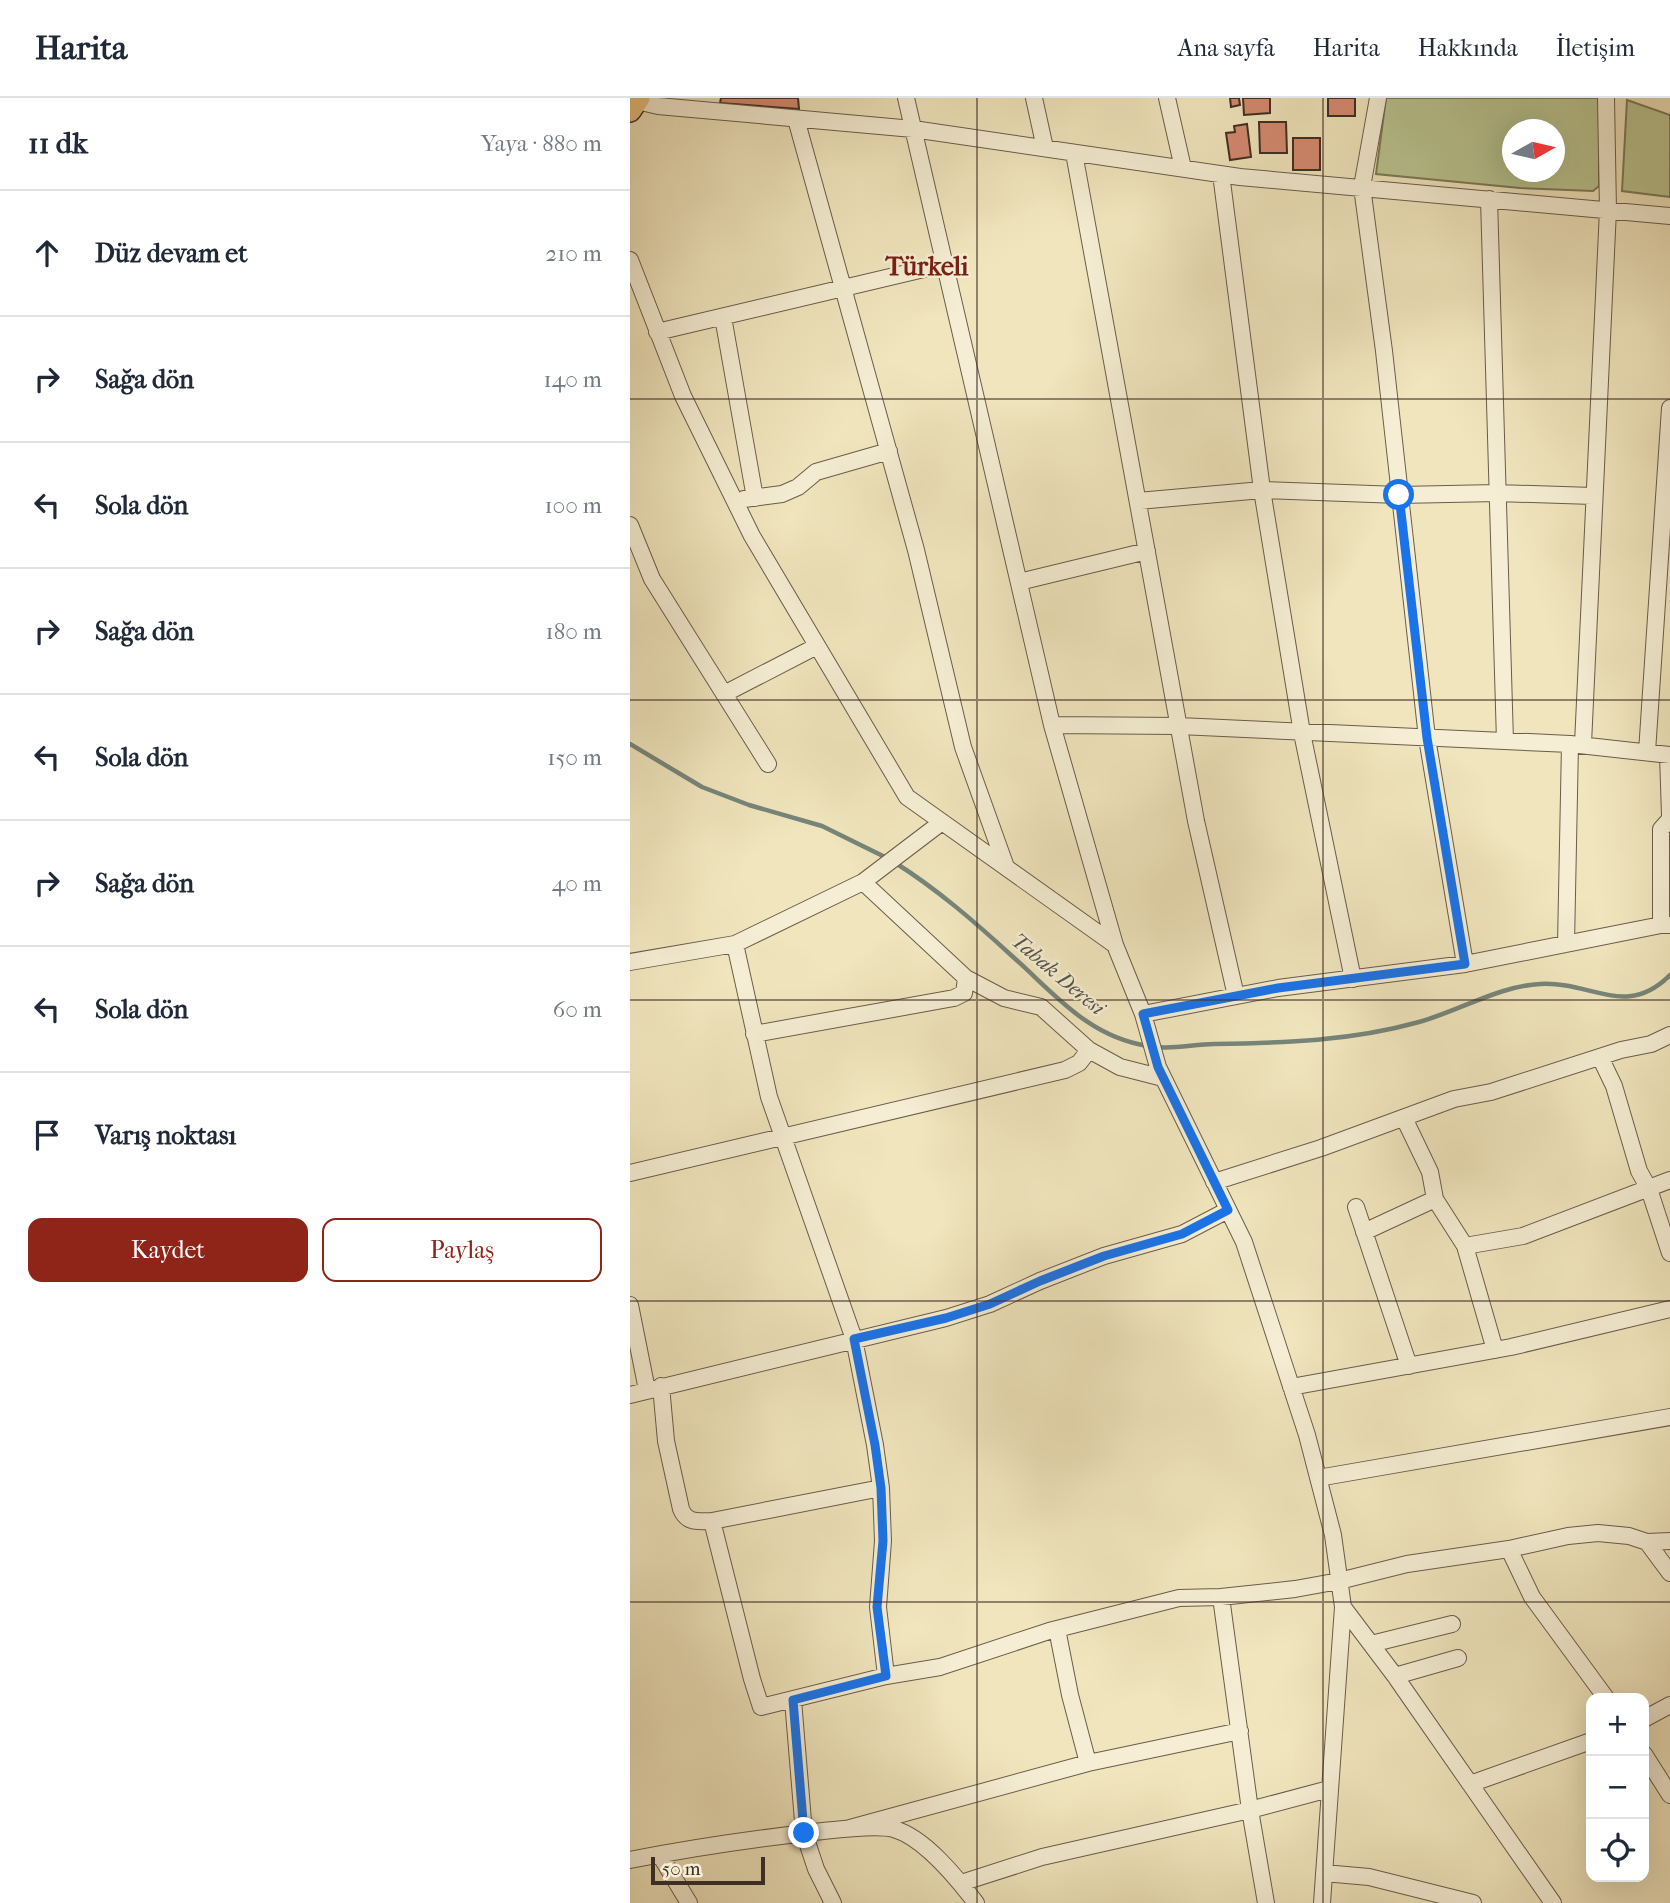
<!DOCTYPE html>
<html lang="tr">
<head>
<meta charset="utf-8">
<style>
	:root { --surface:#fff; --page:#f2f2f3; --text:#1f2937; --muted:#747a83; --line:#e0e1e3; --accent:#8f2418 }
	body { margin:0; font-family:"IM FELL French Canon",serif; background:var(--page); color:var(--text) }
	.controls { position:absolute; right:21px; bottom:21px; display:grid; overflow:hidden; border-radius:14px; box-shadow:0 7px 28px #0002 }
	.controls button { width:63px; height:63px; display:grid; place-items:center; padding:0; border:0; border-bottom:2px solid var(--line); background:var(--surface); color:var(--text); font:35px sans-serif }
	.compass { position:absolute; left:872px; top:21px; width:63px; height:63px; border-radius:50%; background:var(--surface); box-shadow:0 7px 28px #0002; rotate:82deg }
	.scale { position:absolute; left:21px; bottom:18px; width:114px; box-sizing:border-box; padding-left:7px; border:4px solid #3f2e24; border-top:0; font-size:19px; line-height:24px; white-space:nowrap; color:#3f2e24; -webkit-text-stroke:5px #f5eed4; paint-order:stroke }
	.stop { position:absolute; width:21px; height:21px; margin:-16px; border:5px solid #1a73e8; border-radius:50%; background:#fff }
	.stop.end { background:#1a73e8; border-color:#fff; box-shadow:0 2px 7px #0008 }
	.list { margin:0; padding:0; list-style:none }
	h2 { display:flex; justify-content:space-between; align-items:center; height:91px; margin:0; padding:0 28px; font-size:30px }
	h2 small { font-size:23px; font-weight:400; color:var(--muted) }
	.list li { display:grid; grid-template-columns:46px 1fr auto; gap:21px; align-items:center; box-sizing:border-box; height:126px; padding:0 28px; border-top:2px solid var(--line) }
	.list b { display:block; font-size:26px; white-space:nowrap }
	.list em { font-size:23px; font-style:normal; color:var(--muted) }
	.actions { display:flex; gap:14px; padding:21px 28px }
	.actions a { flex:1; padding:16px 0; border:2px solid var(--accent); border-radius:14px; text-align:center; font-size:24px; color:var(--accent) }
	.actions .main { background:var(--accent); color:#fff }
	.icon { flex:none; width:38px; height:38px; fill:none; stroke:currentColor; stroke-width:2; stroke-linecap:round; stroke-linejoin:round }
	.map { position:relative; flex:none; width:1040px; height:1805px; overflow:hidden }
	header { display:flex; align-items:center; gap:42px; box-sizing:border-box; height:98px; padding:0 35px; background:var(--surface); border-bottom:2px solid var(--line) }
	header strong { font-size:33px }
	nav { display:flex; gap:38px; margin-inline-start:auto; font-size:24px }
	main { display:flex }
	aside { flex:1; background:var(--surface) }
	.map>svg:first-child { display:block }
	.green { fill:#b9c591; stroke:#7c7a5a; stroke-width:2; fill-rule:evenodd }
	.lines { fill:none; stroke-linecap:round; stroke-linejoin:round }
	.stream { stroke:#76857a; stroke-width:4.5 }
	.building { fill:#d58a70; stroke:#3f2e24; stroke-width:2 }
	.minor-casing { stroke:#6b5c4a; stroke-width:18 }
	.major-casing { stroke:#3f2e24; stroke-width:24 }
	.minor { stroke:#f5eed4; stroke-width:16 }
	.major { stroke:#e8c27e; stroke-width:21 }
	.route { stroke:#1a73e8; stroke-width:9 }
	.grid { fill:none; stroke:#3f2e24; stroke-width:2; stroke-opacity:0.55 }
	.labels { text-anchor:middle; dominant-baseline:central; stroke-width:5; stroke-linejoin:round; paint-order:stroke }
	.water-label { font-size:21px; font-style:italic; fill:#565248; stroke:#f5eed4 }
	.district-label { font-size:26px; font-weight:bold; fill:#7a1f14; stroke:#f5eed4 }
</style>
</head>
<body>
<header>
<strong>Harita</strong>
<nav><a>Ana sayfa</a><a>Harita</a><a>Hakkında</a><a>İletişim</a></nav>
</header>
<main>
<aside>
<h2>11 dk<small>Yaya · 880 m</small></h2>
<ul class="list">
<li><svg class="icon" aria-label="ahead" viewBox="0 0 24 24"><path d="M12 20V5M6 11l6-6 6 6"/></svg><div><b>Düz devam et</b></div><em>210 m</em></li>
<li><svg class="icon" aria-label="right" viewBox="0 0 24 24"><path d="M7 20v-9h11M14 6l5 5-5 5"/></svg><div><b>Sağa dön</b></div><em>140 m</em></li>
<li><svg class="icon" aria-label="left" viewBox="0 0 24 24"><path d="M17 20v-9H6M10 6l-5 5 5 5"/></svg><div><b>Sola dön</b></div><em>100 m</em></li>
<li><svg class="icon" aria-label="right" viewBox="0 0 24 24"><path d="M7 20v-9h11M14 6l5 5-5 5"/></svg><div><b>Sağa dön</b></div><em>180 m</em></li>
<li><svg class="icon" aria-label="left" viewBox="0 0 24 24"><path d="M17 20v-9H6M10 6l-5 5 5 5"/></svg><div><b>Sola dön</b></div><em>150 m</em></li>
<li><svg class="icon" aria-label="right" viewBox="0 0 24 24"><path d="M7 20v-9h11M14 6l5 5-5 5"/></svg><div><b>Sağa dön</b></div><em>40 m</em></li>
<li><svg class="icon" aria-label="left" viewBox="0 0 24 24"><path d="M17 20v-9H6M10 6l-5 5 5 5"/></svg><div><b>Sola dön</b></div><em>60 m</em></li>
<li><svg class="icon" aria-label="arrive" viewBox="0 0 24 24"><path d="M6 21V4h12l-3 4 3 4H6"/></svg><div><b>Varış noktası</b></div></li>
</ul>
<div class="actions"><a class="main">Kaydet</a><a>Paylaş</a></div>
</aside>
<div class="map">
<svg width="1040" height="1805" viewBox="0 0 1040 1805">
	<rect width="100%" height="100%" fill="#f0e5bd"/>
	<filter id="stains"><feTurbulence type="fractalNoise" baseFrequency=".00286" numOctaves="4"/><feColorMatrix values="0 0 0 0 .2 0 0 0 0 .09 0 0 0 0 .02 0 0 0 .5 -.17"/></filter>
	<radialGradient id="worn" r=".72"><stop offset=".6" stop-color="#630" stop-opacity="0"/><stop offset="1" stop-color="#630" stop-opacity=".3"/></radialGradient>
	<path class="green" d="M756,0H969V88L963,93L890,90L746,76ZM883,32H925V74H883Z
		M997,2L1040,17V99L992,93Z"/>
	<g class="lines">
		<path class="stream" d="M0,646L72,689L119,707L192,728L257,760
			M264,764C307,791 345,824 382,858C424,895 458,939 518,948
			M526,949C546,951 565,946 584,946C654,945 721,943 789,924C829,913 869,888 910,886C962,883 996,921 1040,877"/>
	</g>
	<path class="building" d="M91,0H168L169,11L90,5Z
		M600,0H609L610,7L601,9Z
		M613,0H640V15L614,17Z
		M698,0H725V18H698Z
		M629,24H656L657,55H630Z
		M617,26L621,59L600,62L596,35L605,34L604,28Z
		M663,40H690V72H663Z"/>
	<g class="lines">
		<defs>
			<path id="minor" d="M276,0L422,627L485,847L513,916L528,969L614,1144L677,1337L703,1437L713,1509L692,1805
				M404,0L415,50
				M537,0L553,70
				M748,0L732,89L754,253L797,640L835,866
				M7,3L28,8L283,31L610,79L1040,118
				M166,21L286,452L333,649L376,769
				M444,55L566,723L606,898
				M591,76L632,392L672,635L723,881
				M859,101L875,643
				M0,162L53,298L122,438L277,699L485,847
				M93,219L125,400
				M27,234L315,166
				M114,401L152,396L168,389L186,374L259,353
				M508,403L632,392L769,397L867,395L963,398
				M0,427L22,481L138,666
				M389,484L517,453
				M94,596L187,548
				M422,627L549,628L940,646L1040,657
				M953,646L978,112L976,0
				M1017,654L1040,310
				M1038,657L1040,717
				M233,784L336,880L374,900L411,909L459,952L490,969L533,980
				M1031,827V731L1040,721
				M105,846L139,999L224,1241L245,1347L251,1390L253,1443L248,1509L256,1578
				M936,846L940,646
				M0,864L105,846L233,784L312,724
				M513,916L648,890L835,866L1031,827H1040
				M124,936L324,900L334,895L336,880
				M970,959L984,988L1009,1073L1019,1091L1040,1155
				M774,1020L800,1074L805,1101L835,1148L865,1252
				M0,1075L435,972L449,965L459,952
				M584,1084L691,1050L824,1001L861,994L991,952L1021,946L1040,937
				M726,1109L779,1268
				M734,1134L805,1101
				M835,1148L893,1138L1040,1082
				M0,1207L17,1292
				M31,1288L36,1343L51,1411C57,1426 69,1423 82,1423L251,1390
				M661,1289L881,1249L1040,1211
				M0,1297L316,1220L360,1206L410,1183L474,1158L552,1136L598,1112
				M688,1380L1040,1319
				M82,1423L122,1581L131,1609L256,1578L310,1569L419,1533L549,1500L591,1499L665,1491L709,1483L777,1466L879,1451L938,1438L968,1435L999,1438L1017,1444L1040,1443
				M1017,1444L1040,1475
				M879,1451L902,1499L976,1600
				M591,1499L620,1712L636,1805
				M713,1509L765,1578L923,1805
				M427,1531L440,1597L458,1665
				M741,1546L822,1526
				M765,1578L828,1560
				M163,1602L174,1735L186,1771L203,1805
				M1014,1621L1040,1607
				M1014,1656L1040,1697
				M840,1686L961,1643
				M220,1730L458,1665L610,1633
				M30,1757L59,1805
				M0,1762C61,1750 123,1741 184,1734C204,1732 245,1726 264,1731C295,1740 327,1780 346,1805
				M694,1775L739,1779L843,1805
				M331,1785L412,1759L620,1712L699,1691"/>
			<path id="major" d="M0,13L9,0"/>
		</defs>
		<use href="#minor" class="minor-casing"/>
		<use href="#major" class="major-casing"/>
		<use href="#minor" class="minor"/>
		<use href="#major" class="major"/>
	</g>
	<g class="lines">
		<path class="route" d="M174,1735L163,1602L256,1578L247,1509L253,1443L251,1390L245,1347L224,1241L316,1220L360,1206L410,1183L474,1158L552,1136L598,1112L528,969L513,916L648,890L835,866L797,640L769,397"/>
	</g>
	<path class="grid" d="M347,0V1805M693,0V1805M0,301H1040M0,602H1040M0,902H1040M0,1203H1040M0,1504H1040"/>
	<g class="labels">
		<g class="water-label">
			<text transform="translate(428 876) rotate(40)">Tabak Deresi</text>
		</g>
		<g class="district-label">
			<text x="297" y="168">Türkeli</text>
		</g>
	</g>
	<rect width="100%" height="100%" filter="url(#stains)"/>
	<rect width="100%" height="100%" fill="url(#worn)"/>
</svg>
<div class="controls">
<button>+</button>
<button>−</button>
<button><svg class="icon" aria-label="locate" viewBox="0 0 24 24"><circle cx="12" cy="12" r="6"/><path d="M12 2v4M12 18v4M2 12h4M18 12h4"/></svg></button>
</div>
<svg class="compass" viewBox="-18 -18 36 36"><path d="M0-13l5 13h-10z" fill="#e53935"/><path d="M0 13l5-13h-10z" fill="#747a83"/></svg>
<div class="scale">50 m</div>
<div class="stop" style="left:769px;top:397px"></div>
<div class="stop end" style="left:174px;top:1735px"></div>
</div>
</main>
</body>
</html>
